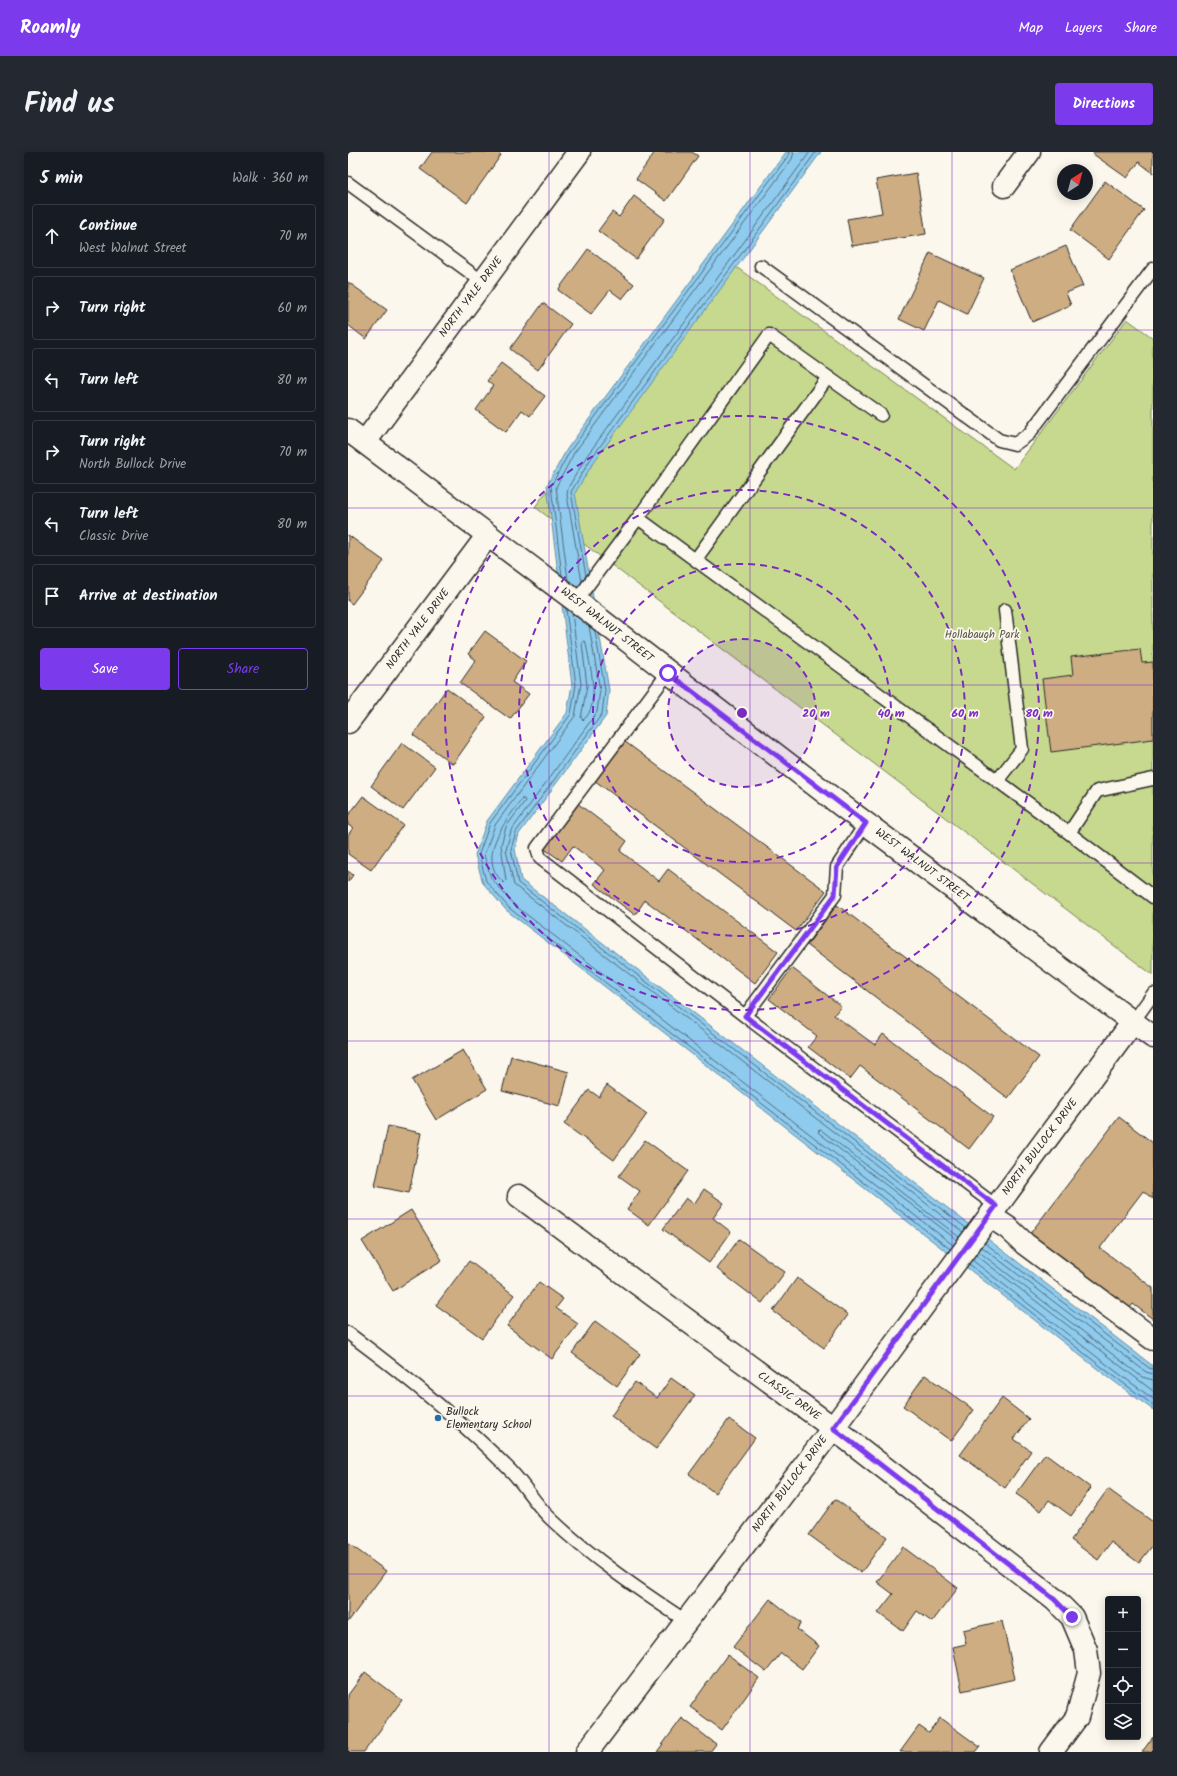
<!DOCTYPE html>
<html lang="en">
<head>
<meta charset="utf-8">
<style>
	:root { --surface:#171b24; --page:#242831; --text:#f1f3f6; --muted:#9ea1a6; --line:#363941; --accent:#7c3aed }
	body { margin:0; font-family:Kalam,sans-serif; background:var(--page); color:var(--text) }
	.controls { position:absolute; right:12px; bottom:12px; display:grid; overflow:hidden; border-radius:4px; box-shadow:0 2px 10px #0003 }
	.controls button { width:36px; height:36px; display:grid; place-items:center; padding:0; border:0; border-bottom:1px solid var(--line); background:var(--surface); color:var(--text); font:20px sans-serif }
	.compass { position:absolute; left:709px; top:12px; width:36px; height:36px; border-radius:50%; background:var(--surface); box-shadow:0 2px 10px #0003; rotate:36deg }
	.stop { position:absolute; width:12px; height:12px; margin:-9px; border:3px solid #7c3aed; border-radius:50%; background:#fff }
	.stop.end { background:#7c3aed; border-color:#fff; box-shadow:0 1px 4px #0008 }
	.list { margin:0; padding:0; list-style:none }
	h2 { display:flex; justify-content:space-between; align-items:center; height:52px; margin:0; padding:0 16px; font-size:17px }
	h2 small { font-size:13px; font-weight:400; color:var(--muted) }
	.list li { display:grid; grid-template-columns:26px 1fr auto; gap:12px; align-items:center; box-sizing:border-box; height:64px; margin:0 8px 8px; padding:0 8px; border:1px solid var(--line); border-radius:4px }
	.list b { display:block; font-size:15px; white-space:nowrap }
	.list p { margin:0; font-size:13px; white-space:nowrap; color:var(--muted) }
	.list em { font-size:13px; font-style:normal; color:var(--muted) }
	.actions { display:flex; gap:8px; padding:12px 16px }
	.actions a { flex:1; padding:9px 0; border:1px solid var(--accent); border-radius:4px; text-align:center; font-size:14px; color:var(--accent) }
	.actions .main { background:var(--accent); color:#fff }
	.icon { flex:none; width:22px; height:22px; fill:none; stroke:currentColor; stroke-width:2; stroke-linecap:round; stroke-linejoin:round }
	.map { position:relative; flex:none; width:805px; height:1600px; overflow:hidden; border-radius:4px }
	header { display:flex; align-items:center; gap:24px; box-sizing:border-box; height:56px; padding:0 20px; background:var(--accent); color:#fff }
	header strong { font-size:19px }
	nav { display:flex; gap:22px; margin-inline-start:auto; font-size:14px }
	.intro { display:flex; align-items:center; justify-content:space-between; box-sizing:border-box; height:96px; padding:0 24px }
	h1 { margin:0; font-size:28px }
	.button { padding:10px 18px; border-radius:4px; background:var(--accent); color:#fff; font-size:14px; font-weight:700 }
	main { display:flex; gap:24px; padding:0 24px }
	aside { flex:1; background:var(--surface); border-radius:4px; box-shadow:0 2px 10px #0003 }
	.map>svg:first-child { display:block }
	.green { fill:#c7d98e; stroke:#79825c }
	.water { fill:#8ecbee; stroke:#668ba0 }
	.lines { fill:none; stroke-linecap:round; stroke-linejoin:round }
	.shore { stroke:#536b79; stroke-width:1 }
	.building { fill:#cfad82; stroke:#2b2b2b }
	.lane-casing { stroke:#2b2b2b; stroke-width:15 }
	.street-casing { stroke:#2b2b2b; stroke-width:25 }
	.secondary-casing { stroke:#2b2b2b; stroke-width:25 }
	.lane { stroke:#fbf7ec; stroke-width:12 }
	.street { stroke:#fbf7ec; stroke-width:22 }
	.secondary { stroke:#fbf7ec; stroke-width:22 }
	.route { stroke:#7c3aed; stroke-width:5 }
	.grid { fill:none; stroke:#7b2cbf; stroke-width:1; stroke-opacity:0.55 }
	.ring { fill:none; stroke:#7b2cbf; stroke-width:2; stroke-dasharray:7 5 }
	.poi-dot { fill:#1f6fb2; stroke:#fbf7ec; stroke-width:1.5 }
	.labels { text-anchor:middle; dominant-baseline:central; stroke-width:3.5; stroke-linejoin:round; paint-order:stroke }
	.street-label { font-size:11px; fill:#2b2b2b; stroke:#fbf7ec }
	.park-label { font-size:11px; fill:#525644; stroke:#fbf7ec }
	.poi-label { font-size:11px; fill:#2b2b2b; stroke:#fbf7ec; text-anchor:start }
	.centre { fill:#7b2cbf; stroke:#fbf7ec; stroke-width:2 }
	.ring-label { font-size:12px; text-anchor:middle; font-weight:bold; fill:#7b2cbf; stroke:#fbf7ec; stroke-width:3.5; stroke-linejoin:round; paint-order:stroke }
</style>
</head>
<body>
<header>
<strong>Roamly</strong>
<nav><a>Map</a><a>Layers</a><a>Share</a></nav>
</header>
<div class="intro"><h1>Find us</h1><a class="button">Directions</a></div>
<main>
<aside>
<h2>5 min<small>Walk · 360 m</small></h2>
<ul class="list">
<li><svg class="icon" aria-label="ahead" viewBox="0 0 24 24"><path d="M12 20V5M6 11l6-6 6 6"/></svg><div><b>Continue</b><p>West Walnut Street</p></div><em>70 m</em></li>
<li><svg class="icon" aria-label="right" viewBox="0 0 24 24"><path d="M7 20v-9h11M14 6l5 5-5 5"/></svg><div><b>Turn right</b></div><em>60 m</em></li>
<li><svg class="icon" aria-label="left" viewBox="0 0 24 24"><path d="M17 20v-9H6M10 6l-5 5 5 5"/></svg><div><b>Turn left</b></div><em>80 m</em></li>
<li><svg class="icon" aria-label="right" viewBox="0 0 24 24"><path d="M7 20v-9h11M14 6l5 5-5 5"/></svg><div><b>Turn right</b><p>North Bullock Drive</p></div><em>70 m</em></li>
<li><svg class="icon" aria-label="left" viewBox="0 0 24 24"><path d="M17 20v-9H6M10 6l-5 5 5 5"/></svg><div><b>Turn left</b><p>Classic Drive</p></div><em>80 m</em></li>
<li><svg class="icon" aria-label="arrive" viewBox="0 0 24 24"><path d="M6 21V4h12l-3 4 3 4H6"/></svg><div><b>Arrive at destination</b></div></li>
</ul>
<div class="actions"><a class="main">Save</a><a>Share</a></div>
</aside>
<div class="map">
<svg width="805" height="1600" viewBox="0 0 805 1600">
	<rect width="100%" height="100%" fill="#fbf7ec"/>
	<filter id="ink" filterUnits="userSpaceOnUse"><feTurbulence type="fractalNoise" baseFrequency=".025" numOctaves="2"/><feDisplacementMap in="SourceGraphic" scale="8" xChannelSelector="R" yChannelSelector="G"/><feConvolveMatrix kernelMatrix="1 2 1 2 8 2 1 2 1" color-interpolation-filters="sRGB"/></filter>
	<g filter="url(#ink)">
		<path class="green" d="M373,104L666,317L779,167L805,186V823L187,355Z"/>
		<path class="water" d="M438,0H473L245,311L227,341L261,538L258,564L171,682L167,697L173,728L805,1214V1258L756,1222L158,758L135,731L127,703L139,669L219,561L224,533L199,333L219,297Z"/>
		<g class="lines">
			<path class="shore" d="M214,424L203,334L222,299L440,4L441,0
				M238,424L223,340L242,308L468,0
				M220,428L208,335L226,301L444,7L446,0
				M234,430L219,343L220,336L238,305L462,0
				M218,457L228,533L223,562L142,671L131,702L138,729L161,756L602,1097
				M224,461L233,532L227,564L147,673L136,703L143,726L165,752L605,1093
				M241,474L252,538L249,560L163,679L158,698L166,733L615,1080
				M247,479L257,538L254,562L168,680L163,697L170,731L618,1076
				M236,489L238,491C241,511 254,554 235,568L233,566L239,534L234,491Z
				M174,647H176L177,649L158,675L153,693L158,729L156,731C127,706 157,670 174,647Z
				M609,1088L471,981L470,979L473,978L611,1085
				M637,1091L801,1216L805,1217
				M634,1095L798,1220L805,1222
				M630,1099L794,1225L805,1228
				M628,1103L805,1239
				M624,1108L762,1215L805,1247
				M621,1112L759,1219L805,1253"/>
		</g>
		<path class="building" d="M84,0H150L153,3L119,51L72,17Z
			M307,0H344L350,4L318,49L288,27Z
			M746,0H805V21L791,10L779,26L745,2Z
			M568,21L578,82L504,94L499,67L534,61L528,28Z
			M757,29L796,58L761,107L722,78Z
			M286,44L317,67L288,107L250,79L264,60L271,65Z
			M718,94L735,134L718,141L723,153L684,170L662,118Z
			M240,97L286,132L274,147L262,138L243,162L210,138Z
			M582,101L636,126L619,162L591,148L576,179L551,167Z
			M0,130L39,158L18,187L0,173Z
			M195,151L223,172L190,218L162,197Z
			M153,211L197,244L182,264L174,258L158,280L128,258L145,234L139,229Z
			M0,383L36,409L4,452L0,449Z
			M137,479L178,509L164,530L181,542L162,567L112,531L128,508L120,502Z
			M792,497L794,511L805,510V587L703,600L694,527L725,523L723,505Z
			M99,536L138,565L105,612L65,583Z
			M276,589L478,739L448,779L246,628Z
			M54,591L87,615L55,658L23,634Z
			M15,644L55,673L23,718L0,702V683L5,676L0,673V664Z
			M229,651L279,689L272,699L311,729L320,717L430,800L407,831L297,748L287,763L246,732L257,718L225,694L214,709L195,696Z
			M0,719L5,723L0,730Z
			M489,753L691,905L660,946L459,793Z
			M444,816L493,854L486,863L527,893L535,882L645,965L621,997L512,914L502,927L460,895L469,884L421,847Z
			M115,898L139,937L88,968L64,928Z
			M163,904L221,920L212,954L154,939Z
			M259,933L299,962L266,1008L216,972L241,938L251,945Z
			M771,965L805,991V1047L795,1039L752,1096L805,1136V1167L785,1152L777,1162L678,1087Z
			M40,974L73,981L61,1041L27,1034Z
			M297,988L340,1019L301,1073L279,1057L292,1039L271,1024Z
			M356,1037L376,1051L365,1066L383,1080L361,1111L315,1077L338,1046L346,1052Z
			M63,1058L94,1108L45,1139L14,1089Z
			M391,1087L437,1120L414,1151L369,1117Z
			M121,1109L166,1143L134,1186L88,1153Z
			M449,1126L500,1163L476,1196L425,1159Z
			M191,1130L215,1147L208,1156L230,1172L204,1207L159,1174Z
			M247,1169L292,1202L269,1234L224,1201Z
			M577,1223L626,1258L603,1289L555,1254Z
			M323,1226L347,1243L308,1297L263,1264L287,1230L309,1246Z
			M654,1246L681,1267L666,1287L683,1299L657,1336L612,1303Z
			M381,1267L407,1286L367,1341L341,1322Z
			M697,1302L743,1336L723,1364L701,1348L693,1359L668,1342Z
			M760,1337L805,1370V1393L791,1411L763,1390L750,1408L723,1388Z
			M487,1347L539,1385L513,1421L461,1383Z
			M0,1391L38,1419L0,1470Z
			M555,1395L610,1436L584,1470L569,1459L555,1479L530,1461L545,1442L529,1430Z
			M422,1447L453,1471L449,1477L471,1494L454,1517L433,1501L418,1520L385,1495Z
			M654,1469L667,1527L614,1539L605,1495L618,1492L615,1478Z
			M379,1503L411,1526L374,1578L342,1555Z
			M17,1520L54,1548L16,1600H0V1543Z
			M334,1566L368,1592L362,1600H309Z
			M592,1566L632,1595L628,1600H552L571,1574L581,1581Z
			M805,1585V1600H794Z"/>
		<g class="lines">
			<defs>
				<path id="lane" d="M0,31L135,130
					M413,114L651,288L667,292L681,282L805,117
					M533,263L421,183L290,366L721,681
					M348,407L480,225
					M228,449L290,366
					M320,521L189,696L192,706L397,864L648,1054
					M805,627L749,639L721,681L805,745
					M649,629L674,597L657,458
					M397,864L487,743L489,715L518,671
					M785,870L805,842
					M0,1181C58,1224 114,1269 164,1320C178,1335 188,1353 203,1367C244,1406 291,1438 338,1469"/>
				<path id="street" d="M656,34L681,0
					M0,570L140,383
					M171,1044L485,1276L706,1447L724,1465L738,1498L741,1521L729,1565L703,1600
					M642,1064L660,1076L677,1092L805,1187
					M239,1600L485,1276L785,870"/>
				<path id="secondary" d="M0,278L228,449L497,656L805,885
					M17,290L231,0"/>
			</defs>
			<use href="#lane" class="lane-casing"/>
			<use href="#street" class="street-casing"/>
			<use href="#secondary" class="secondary-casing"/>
			<use href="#lane" class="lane"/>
			<use href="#street" class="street"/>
			<use href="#secondary" class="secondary"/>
		</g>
	</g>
	<g class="lines" filter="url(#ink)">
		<path class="route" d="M320,521L518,671L489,715L487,743L397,864L648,1054L485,1276L706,1447L724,1465"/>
	</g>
	<path class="grid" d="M201,0V1600M402,0V1600M604,0V1600M0,178H805M0,356H805M0,533H805M0,711H805M0,889H805M0,1067H805M0,1244H805M0,1422H805"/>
	<circle cx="394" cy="561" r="74" fill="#7b2cbf" fill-opacity=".12"/>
	<g class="ring">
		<circle cx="394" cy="561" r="74"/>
		<circle cx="394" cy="561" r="149"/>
		<circle cx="394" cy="561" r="223"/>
		<circle cx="394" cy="561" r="297"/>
	</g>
	<circle class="poi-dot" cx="90" cy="1266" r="4"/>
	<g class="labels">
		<g class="street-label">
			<text transform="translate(123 145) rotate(-53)">NORTH YALE DRIVE</text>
			<text transform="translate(259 473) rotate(38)">WEST WALNUT STREET</text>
			<text transform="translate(70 477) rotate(-53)">NORTH YALE DRIVE</text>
			<text transform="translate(574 713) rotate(37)">WEST WALNUT STREET</text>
			<text transform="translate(692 995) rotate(-53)">NORTH BULLOCK DRIVE</text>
			<text transform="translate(441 1244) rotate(36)">CLASSIC DRIVE</text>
			<text transform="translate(442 1332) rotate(-53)">NORTH BULLOCK DRIVE</text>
		</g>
		<g class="park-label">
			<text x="634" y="483">Hollabaugh Park</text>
		</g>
		<g class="poi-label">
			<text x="98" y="1260">Bullock<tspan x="98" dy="13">Elementary School</tspan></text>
		</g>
	</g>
	<circle cx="394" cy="561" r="6" class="centre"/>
	<g class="ring-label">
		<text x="468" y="565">20 m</text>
		<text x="543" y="565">40 m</text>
		<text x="617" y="565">60 m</text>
		<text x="691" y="565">80 m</text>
	</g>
</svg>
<div class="controls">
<button>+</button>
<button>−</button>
<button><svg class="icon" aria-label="locate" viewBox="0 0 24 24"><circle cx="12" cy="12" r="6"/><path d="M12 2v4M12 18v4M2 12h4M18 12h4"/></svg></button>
<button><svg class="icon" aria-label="layers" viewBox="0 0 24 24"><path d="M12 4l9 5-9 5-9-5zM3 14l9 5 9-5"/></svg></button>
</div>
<svg class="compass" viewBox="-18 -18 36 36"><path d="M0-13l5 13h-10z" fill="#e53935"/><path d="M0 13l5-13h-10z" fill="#9ea1a6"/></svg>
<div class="stop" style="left:320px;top:521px"></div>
<div class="stop end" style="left:724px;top:1465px"></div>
</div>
</main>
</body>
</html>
